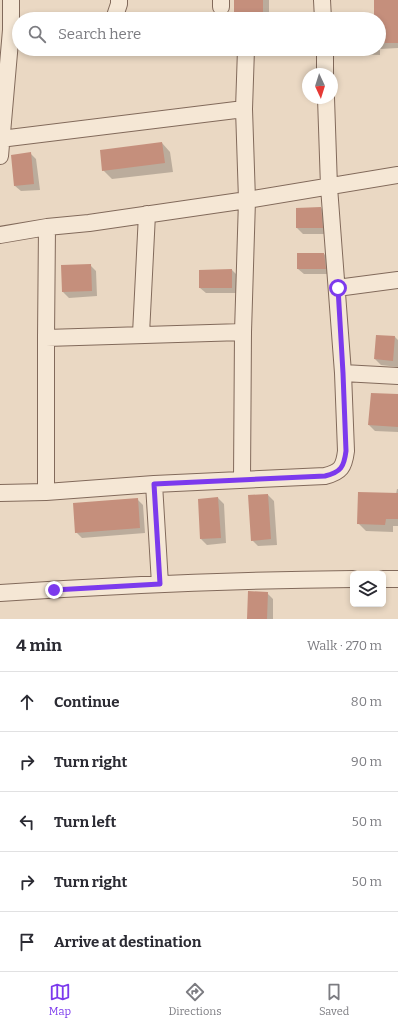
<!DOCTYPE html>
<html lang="en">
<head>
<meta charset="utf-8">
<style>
	:root { --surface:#fff; --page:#f7f7f7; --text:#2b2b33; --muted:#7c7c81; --line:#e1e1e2; --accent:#7c3aed }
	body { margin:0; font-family:Bitter,serif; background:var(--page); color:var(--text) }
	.controls { position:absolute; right:12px; bottom:12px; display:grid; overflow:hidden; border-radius:6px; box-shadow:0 2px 6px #0003 }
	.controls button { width:36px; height:36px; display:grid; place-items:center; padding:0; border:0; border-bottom:1px solid var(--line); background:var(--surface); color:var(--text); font:20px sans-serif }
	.compass { position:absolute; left:302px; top:68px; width:36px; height:36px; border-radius:50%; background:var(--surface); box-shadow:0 2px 6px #0003; rotate:176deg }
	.stop { position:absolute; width:12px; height:12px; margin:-9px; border:3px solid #7c3aed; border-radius:50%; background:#fff }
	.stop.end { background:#7c3aed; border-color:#fff; box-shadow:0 1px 4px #0008 }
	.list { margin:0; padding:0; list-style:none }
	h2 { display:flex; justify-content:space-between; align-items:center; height:52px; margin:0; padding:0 16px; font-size:17px }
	h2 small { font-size:13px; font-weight:400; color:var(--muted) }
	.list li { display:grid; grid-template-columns:26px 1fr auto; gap:12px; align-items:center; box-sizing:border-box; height:60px; padding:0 16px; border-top:1px solid var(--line) }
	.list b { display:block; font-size:15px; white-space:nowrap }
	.list em { font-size:13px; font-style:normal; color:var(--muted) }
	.icon { flex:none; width:22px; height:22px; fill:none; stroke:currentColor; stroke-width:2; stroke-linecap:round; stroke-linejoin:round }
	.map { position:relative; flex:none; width:398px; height:619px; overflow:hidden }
	.search { position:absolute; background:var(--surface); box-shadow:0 2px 6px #0003; left:12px; right:12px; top:12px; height:44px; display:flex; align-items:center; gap:10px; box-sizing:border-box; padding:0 14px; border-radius:22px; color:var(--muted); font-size:15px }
	.sheet { height:352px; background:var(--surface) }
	nav { display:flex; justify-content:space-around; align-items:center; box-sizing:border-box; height:56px; border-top:1px solid var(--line); background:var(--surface); font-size:11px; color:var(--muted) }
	nav a { display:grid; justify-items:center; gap:2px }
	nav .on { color:var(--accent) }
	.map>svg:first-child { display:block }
	.shadow { fill:#0003 }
	.building { fill:#c58f7c }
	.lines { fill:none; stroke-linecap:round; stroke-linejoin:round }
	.street-casing { stroke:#826a5b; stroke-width:18 }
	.street { stroke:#f5e7d5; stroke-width:16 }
	.route { stroke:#7c3aed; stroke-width:5 }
</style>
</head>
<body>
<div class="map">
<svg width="398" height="619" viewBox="0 0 398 619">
	<rect width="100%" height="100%" fill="#ead8c3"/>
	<path class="shadow" d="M235,0H269V18H241L235,12Z
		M375,0H398V48L380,49V55L341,54L337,49H379V19H375Z
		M162,143L170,152L173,172L112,179L103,170Z
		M30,153L36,159L40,190L21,191L15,186Z
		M297,208H321L327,214L328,234H303L297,228Z
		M324,254L330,260L331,274H304L298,269Z
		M90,265L96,271L97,296L69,298L63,292Z
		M232,270L238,276V293H206L200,288Z
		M377,336L395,337L398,340V367L381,365L375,359Z
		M398,395V432L375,431L369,425Z
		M397,489H398V526H393V532L366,531L358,523L396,494Z
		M268,495L274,501L277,545L258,546L252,540Z
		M218,498L224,504L226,543L207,545L201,539Z
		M137,499L143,505L145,533L82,538L76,532Z
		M267,593L273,599V619H248Z"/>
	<path class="building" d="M234,0H263V12L234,13Z
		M374,0H398V43H379V19H374Z
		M162,142L165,163L102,171L100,150Z
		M31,152L34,184L14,186L11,155Z
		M321,207L323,228H296V208Z
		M297,253H324L326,269H297Z
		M91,264L92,291L62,292L61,265Z
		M232,269V288H199V270Z
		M376,335L395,336L393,361L374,359Z
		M371,393L398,394V427L368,425Z
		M358,492L398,493V519H386L385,525L357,524Z
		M268,494L271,539L251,541L248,495Z
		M218,497L221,538L200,539L198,499Z
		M138,498L140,528L75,533L73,503Z
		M248,591L268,592L267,619H247Z"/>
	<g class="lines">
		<defs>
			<path id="street" d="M221,0V7
				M322,0L323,19
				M114,19L119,4V0
				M325,49V74
				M0,139L244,109
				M0,156L11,30V0
				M0,235L47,227L89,223L247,200L398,175
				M337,288L398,280
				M243,332L247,200L244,109L246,49
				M141,334L147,214
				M46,338L243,332L242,479
				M343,373L398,376
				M154,484L160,584
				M46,492V338L47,227
				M0,493L46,492L154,484L325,476C341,472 344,467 346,451L343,373L329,187L326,98
				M383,579H398
				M0,593C118,585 235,580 353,579"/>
		</defs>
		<use href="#street" class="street-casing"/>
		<use href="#street" class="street"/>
	</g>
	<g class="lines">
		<path class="route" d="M54,590L160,584L154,484L325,476C341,472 344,467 346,451L343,373L338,288"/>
	</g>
</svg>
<div class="controls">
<button><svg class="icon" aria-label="layers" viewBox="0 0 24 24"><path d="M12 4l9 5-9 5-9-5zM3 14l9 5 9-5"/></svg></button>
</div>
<svg class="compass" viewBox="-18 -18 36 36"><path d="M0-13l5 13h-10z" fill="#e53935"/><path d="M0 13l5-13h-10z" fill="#7c7c81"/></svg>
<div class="stop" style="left:338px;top:288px"></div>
<div class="stop end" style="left:54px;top:590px"></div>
<div class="search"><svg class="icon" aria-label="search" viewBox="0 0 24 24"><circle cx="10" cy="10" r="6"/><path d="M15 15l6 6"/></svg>Search here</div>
</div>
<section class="sheet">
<h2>4 min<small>Walk · 270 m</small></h2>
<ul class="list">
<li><svg class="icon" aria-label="ahead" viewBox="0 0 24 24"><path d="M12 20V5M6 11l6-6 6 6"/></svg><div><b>Continue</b></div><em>80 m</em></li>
<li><svg class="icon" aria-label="right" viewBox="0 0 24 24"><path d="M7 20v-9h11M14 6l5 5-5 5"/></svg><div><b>Turn right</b></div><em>90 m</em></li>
<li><svg class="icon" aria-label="left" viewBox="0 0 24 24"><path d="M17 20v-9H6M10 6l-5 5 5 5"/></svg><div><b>Turn left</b></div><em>50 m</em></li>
<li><svg class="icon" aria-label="right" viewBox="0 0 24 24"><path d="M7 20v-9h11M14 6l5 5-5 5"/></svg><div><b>Turn right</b></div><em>50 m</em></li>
<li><svg class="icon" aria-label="arrive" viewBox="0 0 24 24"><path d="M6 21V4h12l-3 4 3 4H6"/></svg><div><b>Arrive at destination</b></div></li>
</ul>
</section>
<nav>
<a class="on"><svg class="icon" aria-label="map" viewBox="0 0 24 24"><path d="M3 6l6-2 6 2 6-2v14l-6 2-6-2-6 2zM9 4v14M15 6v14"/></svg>Map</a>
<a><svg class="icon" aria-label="directions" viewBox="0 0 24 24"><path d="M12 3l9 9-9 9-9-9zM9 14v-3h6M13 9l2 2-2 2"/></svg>Directions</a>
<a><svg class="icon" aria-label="saved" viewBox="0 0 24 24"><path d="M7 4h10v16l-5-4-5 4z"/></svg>Saved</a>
</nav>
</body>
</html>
